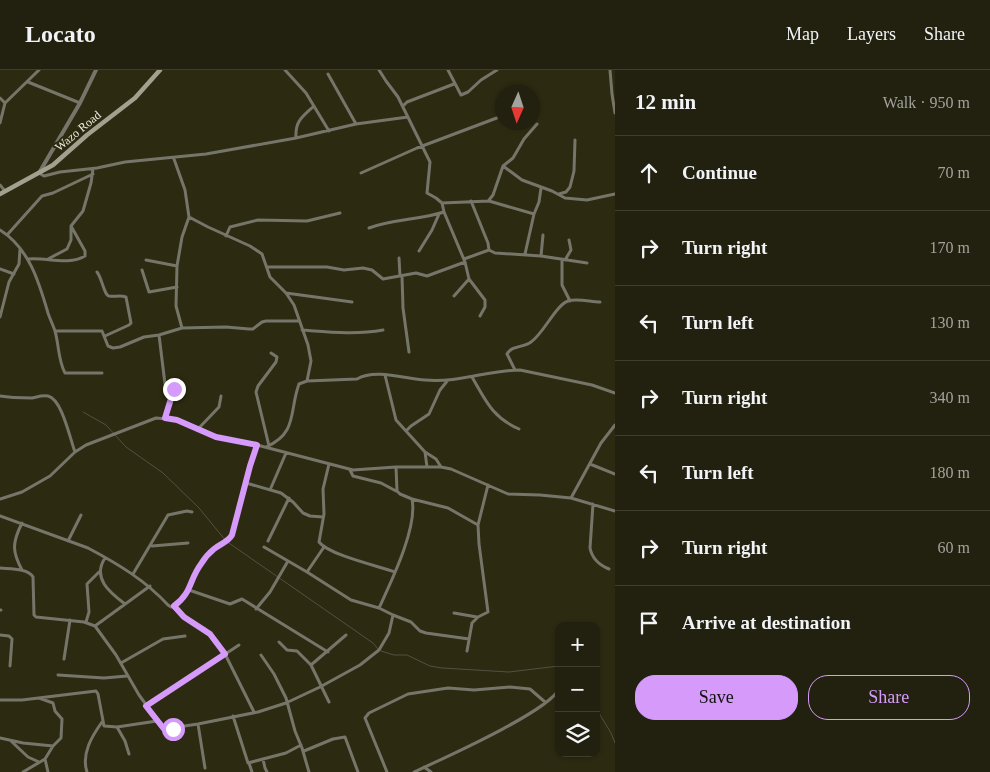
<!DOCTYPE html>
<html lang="en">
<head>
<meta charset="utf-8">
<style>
	:root { --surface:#22200e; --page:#2e2d1c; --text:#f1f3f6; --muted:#a2a39e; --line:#3f3e2e; --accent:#d69bfa }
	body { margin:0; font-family:Georgia,serif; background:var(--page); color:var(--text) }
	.controls { position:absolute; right:15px; bottom:15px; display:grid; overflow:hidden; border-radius:10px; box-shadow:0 1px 4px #0004 }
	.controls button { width:45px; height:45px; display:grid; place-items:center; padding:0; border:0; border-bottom:1px solid var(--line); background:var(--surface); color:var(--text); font:25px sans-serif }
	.compass { position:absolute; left:495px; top:15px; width:45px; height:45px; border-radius:50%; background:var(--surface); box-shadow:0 1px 4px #0004; rotate:183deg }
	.stop { position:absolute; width:15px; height:15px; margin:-11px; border:4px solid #d69bfa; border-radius:50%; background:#fff }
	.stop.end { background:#d69bfa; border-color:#fff; box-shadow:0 1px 5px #0008 }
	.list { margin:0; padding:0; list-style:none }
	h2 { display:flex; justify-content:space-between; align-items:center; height:65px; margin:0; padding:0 20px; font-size:21px }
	h2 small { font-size:16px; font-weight:400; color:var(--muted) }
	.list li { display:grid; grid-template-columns:32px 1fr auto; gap:15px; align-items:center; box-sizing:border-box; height:75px; padding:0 20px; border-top:1px solid var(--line) }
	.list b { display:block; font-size:19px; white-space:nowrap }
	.list em { font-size:16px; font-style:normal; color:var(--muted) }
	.actions { display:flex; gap:10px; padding:15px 20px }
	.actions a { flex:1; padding:11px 0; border:1px solid var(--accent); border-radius:20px; text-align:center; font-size:18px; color:var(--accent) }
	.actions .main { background:var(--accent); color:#111 }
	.icon { flex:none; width:28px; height:28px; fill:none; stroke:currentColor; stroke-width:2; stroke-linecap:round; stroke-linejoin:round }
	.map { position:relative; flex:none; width:615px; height:702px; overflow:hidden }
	header { display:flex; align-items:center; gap:30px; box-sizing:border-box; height:70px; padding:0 25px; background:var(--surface); border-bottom:1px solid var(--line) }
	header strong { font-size:24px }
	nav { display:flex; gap:28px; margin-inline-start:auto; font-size:18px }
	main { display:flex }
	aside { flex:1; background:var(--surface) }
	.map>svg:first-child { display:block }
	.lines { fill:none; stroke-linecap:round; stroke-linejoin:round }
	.stream { stroke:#535042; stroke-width:1 }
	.minor { stroke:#767569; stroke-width:3 }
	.tertiary { stroke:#767569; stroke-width:4 }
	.secondary { stroke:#a2a08e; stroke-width:4.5 }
	.route { stroke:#d69bfa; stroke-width:6 }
	.labels { text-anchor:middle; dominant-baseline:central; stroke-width:4; stroke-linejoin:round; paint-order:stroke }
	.street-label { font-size:12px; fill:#edebdd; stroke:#2d2a12 }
</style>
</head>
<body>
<header>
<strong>Locato</strong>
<nav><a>Map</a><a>Layers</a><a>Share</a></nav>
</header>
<main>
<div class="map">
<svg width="615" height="702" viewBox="0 0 615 702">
	<rect width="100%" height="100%" fill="#2d2a12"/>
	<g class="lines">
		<path class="stream" d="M83,342L106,355L126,377L163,403L199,438L226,471L373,573L378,579
			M381,581L394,585H407L430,596L442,598L509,602L559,596
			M596,638L611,663L615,673"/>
		<path class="minor" d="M285,0L306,23L329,61
			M379,0L386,11L398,27L430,92L427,123L436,128L442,133L444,142L465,192L469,209L485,230V237L480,246
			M448,0L461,25L468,22L481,10L497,0
			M610,0L612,24L615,43
			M328,4L356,54
			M28,12L80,33
			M0,28L5,33L0,53
			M5,33L39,0
			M403,36L407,32L454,14
			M296,68C295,51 302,47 314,36
			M174,89L185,120L189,147L182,167L177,196L176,236L182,258
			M503,96L522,110L552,121L565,128L587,130L615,124
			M39,103L44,106L60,102L97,98L125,92L206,84L296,68L356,54L408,47
			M361,103L417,78L502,46
			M0,115L5,121
			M559,124L566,122L570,117L574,101L575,70
			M489,130L493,125L503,96L513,88L524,69L537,54
			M471,131L488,173L489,180
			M442,133L489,131L534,144
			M189,147L208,157L250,176L262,184L270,207L286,223L294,235L308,275L311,291L307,311L299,314C289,341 298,363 266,377
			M369,158C393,149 419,150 444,142
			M0,160C29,178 39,212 48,243C50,249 53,255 55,261C59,275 58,290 65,303H102
			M7,165L42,126L53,123L93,104
			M226,166L230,157L258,150L307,151L340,143
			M419,181L432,160L439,144
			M525,184L534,144L539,132L541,118
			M541,186L543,165
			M399,188L400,206
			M28,189C46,187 68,196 85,186V181L71,156L83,141L91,113L93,99
			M48,189L67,179L71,170V157
			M464,189L489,180L495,183L541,186L587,193
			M562,189V215L570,231
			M146,190L177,196
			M565,190L571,180L569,170
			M267,197H327L344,200L363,198L372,200L383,209L416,203L427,206L465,192
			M0,199L14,204
			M142,200L149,222L177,217
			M97,202C102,208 104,225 109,226C115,227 120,225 126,227L131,253L129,255L105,266
			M402,206L403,238L409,282
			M286,223L352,232
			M454,226L469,209
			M0,247L9,212L19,194L20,179
			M302,260C329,262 356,265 383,260
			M55,261H102L108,276L113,278L120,277L144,267L159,265L182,258L226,257L249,259H253L262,252L266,251H299
			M159,265L165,314
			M515,300L507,284C512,275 523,278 531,272C544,263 555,236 568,231C577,228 591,232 600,232
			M385,305L396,350L425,382L436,389L441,397
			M472,307C486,331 492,347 519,359
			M307,311L357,309C375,298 406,309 425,310C459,313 489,300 520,300L592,315L615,323
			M0,326C11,328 21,328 32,328C37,327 42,325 48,326C62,329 70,369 75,382
			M165,348L174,319
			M198,359L219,337L221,326
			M406,361L411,356L429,344L440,320L448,310
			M269,376L256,322L258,316L276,292L277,287L271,283
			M425,382L427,397
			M329,394L323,419L324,444L319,472C329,485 378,496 395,502
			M590,394L615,404
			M350,400L353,406L381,413L396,421
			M246,413L281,423L293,432L303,443L310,446L323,447
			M270,420L286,383
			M571,428L601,373L615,355
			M0,429L22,422L50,406L75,382L86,375L156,348L177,350L216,367L257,375L353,400L396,397H441L451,399L508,424L540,425L571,428L615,441
			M412,429L448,438L478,455
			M593,434L590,478C592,488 599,495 609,499
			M0,446L88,478C118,494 145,510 168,535L171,537H174C192,523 189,510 201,494C204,489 209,483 214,479C220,474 228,472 232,465L250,396L257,375
			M68,471L81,445
			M268,471L289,428
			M152,476L188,473
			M264,477L307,502L351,530L379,538
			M105,488C92,508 109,522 125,534
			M0,498C10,499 28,498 33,507L34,545L36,547L84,552L95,556L116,585L139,625L164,659L198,654L258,642L286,633L320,617L360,595L379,580L389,563L393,545L379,538C391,512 418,457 412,429L400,424L397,421L396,397
			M22,500C12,481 12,473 22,453
			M307,502L324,477
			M133,504L168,445L187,441L192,442
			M189,520L230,534L242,529L328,582
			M174,537L184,547L205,559L214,569L225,584L254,642
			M256,539L270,522L288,491
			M0,540H1
			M454,543L477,547
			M393,545L411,552L420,561L426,563L469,569
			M86,552L89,542L87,514L99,502
			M95,556L150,516
			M0,565L9,566L12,569L10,596
			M279,572L287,580L297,581L311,595L329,632
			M467,581L472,553L478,547L488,542L479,474L478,455L488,415
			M261,585L274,604L286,628L295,661L302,678L309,702
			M64,589L70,550
			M121,593L163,569L185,566
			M311,595L346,565
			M58,605L104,608L127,606
			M39,628L53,633L55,641L62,649L61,668L53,676
			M0,630H22L96,621L98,624L104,656L117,657L157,651
			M146,636L239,575
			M233,646L248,693L286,683L301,675
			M198,654L205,698
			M117,657L125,671L129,684
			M0,668L23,673L53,676L45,689L23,702
			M11,671L28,687L39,692
			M304,681L333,669L345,667L358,702
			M45,689L48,702
			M263,689L265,698L267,702
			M249,693L252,702
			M424,697L431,702
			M87,702C81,684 92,666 102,652
			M387,702L365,648L369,643L408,624L448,618L474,620L510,617L530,619L545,632
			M414,702C442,689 548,642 559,619"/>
		<path class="tertiary" d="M39,103L80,33L96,0"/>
		<path class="secondary" d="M0,124L53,95L87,65L135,28L160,0"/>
	</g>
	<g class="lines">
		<path class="route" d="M173,659H164L146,636L225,584L210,564L184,547L174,536C192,523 189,510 201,494C204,489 209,483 214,479C220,474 228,472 232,465L250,396L257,375L216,367L177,350L165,348L174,319"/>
	</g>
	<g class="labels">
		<g class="street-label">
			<text transform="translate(78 61) rotate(-40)">Wazo Road</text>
		</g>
	</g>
</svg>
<div class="controls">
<button>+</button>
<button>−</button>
<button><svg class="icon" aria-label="layers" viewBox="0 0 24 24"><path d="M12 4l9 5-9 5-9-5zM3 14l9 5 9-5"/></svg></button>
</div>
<svg class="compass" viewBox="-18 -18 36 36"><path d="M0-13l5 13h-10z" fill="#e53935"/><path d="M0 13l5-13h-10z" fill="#a2a39e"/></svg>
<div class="stop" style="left:173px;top:659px"></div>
<div class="stop end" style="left:174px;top:319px"></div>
</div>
<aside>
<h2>12 min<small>Walk · 950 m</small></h2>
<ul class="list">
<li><svg class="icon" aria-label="ahead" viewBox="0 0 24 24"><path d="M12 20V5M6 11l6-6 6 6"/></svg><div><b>Continue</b></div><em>70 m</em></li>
<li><svg class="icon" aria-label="right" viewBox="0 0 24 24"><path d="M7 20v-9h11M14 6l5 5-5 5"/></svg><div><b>Turn right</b></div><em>170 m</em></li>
<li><svg class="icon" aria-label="left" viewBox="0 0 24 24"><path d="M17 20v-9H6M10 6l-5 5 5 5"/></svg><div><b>Turn left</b></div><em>130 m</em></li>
<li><svg class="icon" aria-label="right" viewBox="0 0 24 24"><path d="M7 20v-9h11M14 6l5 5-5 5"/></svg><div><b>Turn right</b></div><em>340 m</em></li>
<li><svg class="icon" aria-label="left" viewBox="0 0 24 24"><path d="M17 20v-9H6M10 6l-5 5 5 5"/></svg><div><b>Turn left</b></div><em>180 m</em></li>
<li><svg class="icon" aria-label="right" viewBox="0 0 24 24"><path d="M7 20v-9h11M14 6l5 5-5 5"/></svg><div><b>Turn right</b></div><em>60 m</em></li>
<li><svg class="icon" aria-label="arrive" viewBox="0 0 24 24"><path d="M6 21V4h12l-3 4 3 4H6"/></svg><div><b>Arrive at destination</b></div></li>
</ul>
<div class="actions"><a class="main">Save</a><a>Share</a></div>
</aside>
</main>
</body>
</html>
